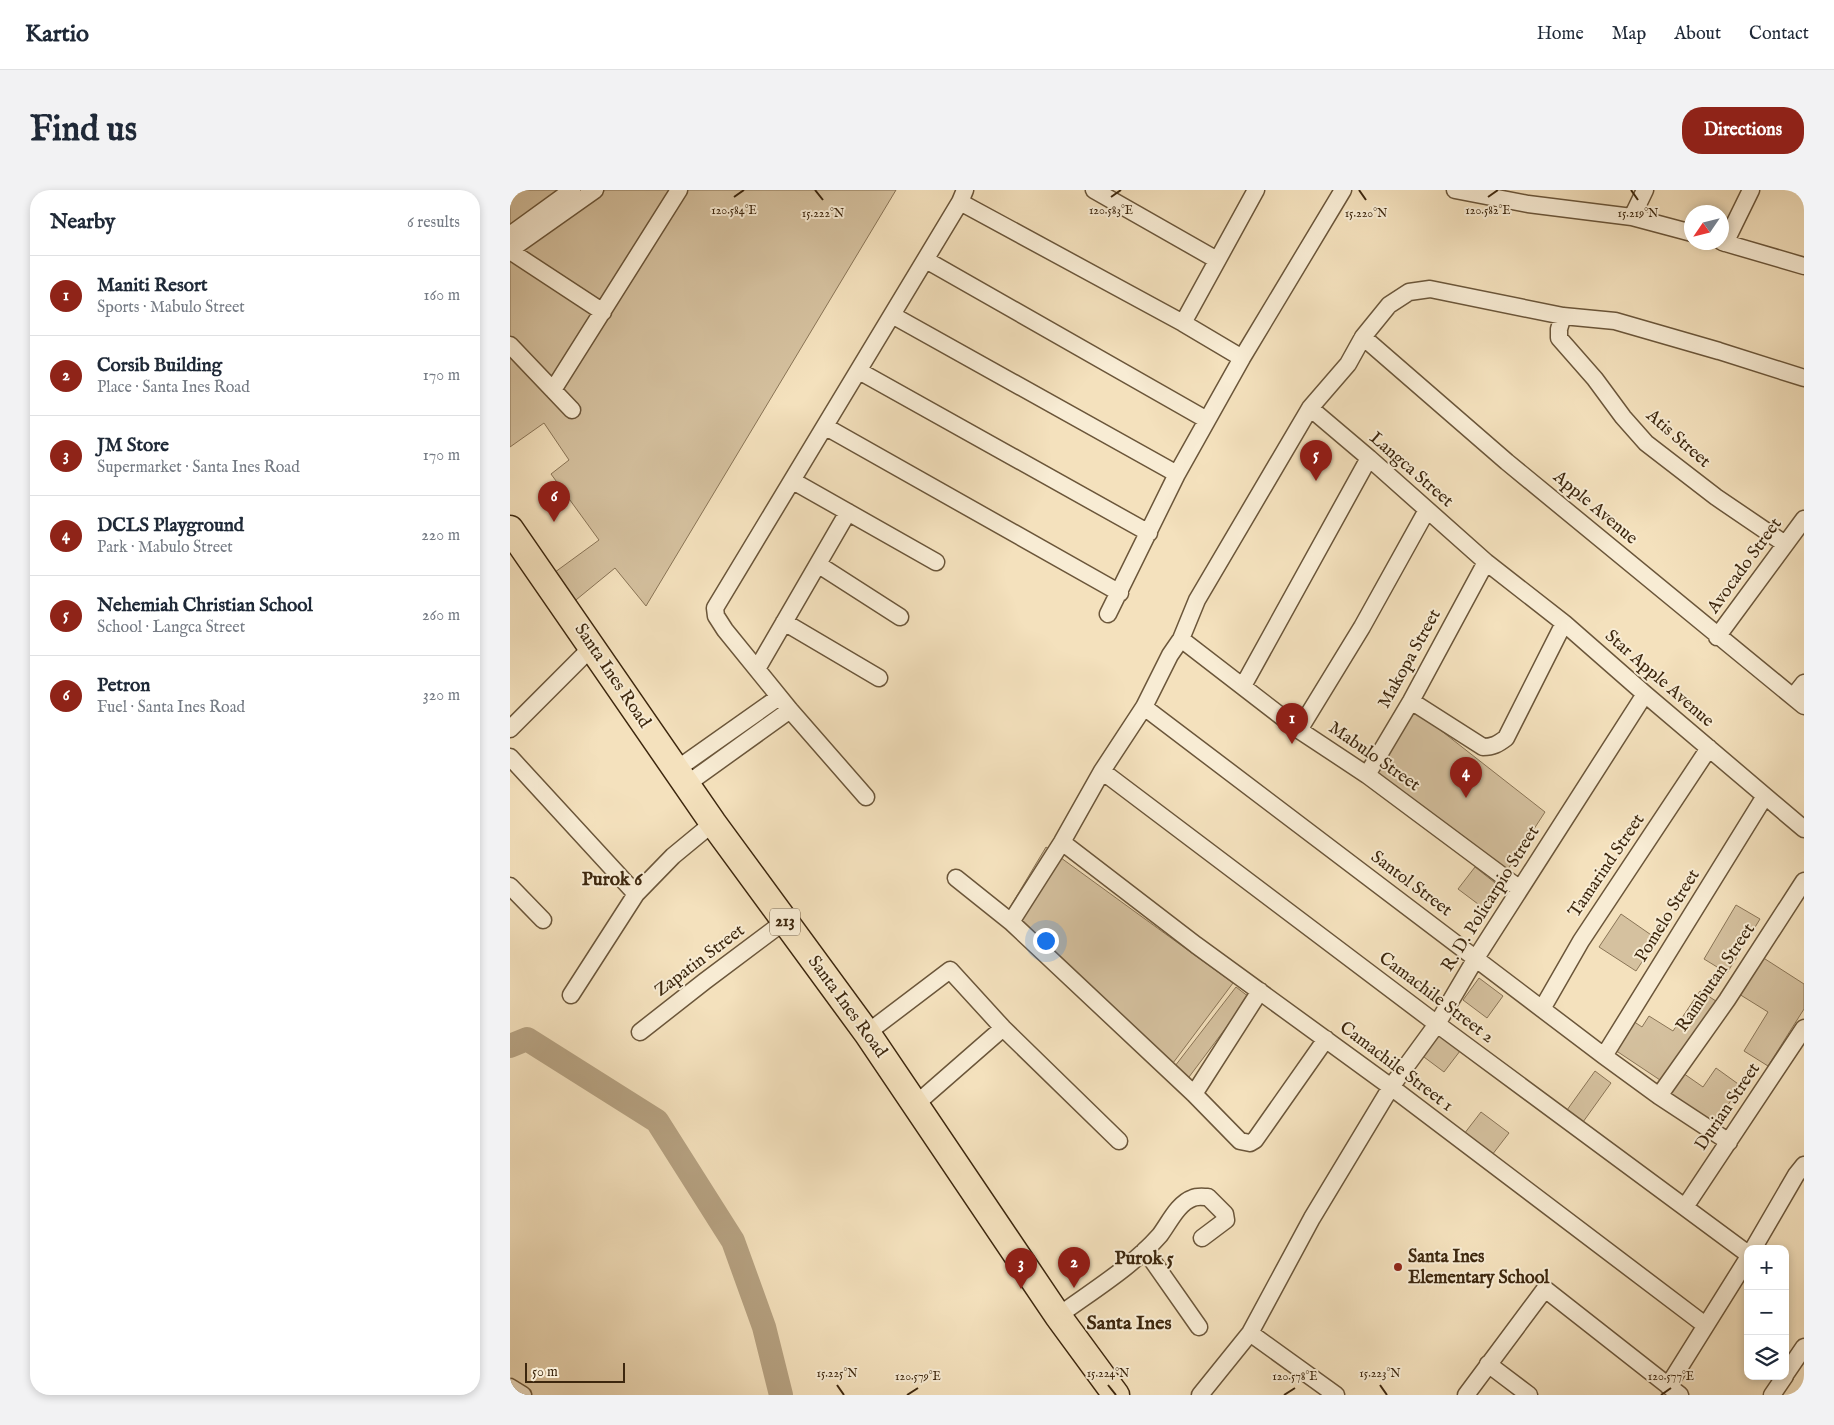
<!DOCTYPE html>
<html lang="en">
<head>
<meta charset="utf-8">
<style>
	:root { --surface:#fff; --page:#f2f2f3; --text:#1f2937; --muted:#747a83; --line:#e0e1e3; --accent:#8f2418 }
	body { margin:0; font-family:"IM FELL English",serif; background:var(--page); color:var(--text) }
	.controls { position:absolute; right:15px; bottom:15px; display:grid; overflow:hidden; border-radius:10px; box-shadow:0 2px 8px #0003 }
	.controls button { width:45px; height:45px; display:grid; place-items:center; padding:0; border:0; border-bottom:1px solid var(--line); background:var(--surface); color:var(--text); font:25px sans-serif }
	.compass { position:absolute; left:1174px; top:15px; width:45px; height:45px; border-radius:50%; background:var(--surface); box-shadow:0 2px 8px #0003; rotate:235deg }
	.scale { position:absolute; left:15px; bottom:12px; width:100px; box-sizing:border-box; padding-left:5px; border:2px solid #3d270e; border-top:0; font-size:14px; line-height:18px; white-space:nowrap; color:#3d270e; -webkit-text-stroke:4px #f8ecd4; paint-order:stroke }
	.you { position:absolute; left:535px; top:750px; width:18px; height:18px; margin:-12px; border:4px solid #fff; border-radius:50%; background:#1a73e8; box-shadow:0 0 0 8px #1a73e833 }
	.badge { display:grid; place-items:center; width:32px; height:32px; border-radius:50%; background:var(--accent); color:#fff; font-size:16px; font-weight:700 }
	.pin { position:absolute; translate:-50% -41px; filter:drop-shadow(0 1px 2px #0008) }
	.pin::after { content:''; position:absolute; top:26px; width:18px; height:15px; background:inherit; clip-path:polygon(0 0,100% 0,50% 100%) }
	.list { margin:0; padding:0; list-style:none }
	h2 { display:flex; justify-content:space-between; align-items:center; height:65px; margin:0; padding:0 20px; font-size:21px }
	h2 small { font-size:16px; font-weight:400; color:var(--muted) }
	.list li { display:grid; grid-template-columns:32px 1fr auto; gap:15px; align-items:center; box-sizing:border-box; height:80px; padding:0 20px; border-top:1px solid var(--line) }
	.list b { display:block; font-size:19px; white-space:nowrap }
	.list p { margin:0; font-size:16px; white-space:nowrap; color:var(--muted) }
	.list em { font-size:16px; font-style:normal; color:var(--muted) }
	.icon { flex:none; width:28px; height:28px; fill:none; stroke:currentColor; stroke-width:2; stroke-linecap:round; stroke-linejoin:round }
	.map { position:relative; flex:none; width:1294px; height:1205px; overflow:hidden; border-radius:20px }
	header { display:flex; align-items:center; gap:30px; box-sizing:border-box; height:70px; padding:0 25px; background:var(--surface); border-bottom:1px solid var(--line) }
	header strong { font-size:24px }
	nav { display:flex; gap:28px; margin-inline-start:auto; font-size:18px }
	.intro { display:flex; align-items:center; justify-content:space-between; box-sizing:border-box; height:120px; padding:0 30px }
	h1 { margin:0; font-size:35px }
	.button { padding:12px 22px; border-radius:20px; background:var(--accent); color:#fff; font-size:18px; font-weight:700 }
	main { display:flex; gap:30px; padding:0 30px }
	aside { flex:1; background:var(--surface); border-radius:20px; box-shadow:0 2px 8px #0003 }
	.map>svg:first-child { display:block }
	.green { fill:#d5c19f; stroke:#897456 }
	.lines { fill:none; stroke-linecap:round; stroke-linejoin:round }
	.river { stroke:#b6a282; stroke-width:24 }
	.street-casing { stroke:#6b563a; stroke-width:19 }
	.primary-casing { stroke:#3d270e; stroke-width:29 }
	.street { stroke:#f8ecd4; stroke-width:16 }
	.primary { stroke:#f4e1bd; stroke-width:26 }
	.ticks { fill:none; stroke:#3d270e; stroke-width:2 }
	.poi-dot { fill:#8f2418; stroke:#f8ecd4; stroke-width:2 }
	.labels { text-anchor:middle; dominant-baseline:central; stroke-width:4; stroke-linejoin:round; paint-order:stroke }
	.shield { fill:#f8ecd4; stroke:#756249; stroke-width:1 }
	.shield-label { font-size:16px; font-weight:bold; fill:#3d270e }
	.street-label { font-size:18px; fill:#3d270e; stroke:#f8ecd4 }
	.poi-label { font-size:18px; font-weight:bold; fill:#3d270e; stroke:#f8ecd4; text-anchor:start }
	.neighbourhood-label { font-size:19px; font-weight:bold; fill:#3d270e; stroke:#f8ecd4 }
	.quarter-label { font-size:20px; font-weight:bold; fill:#3d270e; stroke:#f8ecd4 }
	.ticks-label { font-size:12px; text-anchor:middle; fill:#3d270e; stroke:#f8ecd4; stroke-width:4; stroke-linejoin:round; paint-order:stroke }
</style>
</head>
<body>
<header>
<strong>Kartio</strong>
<nav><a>Home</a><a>Map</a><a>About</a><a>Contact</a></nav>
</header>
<div class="intro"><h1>Find us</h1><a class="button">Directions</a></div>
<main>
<aside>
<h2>Nearby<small>6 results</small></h2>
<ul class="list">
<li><span class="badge">1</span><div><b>Maniti Resort</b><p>Sports · Mabulo Street</p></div><em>160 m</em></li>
<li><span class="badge">2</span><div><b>Corsib Building</b><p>Place · Santa Ines Road</p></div><em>170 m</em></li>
<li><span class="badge">3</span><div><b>JM Store</b><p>Supermarket · Santa Ines Road</p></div><em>170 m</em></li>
<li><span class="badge">4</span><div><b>DCLS Playground</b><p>Park · Mabulo Street</p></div><em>220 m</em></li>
<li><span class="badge">5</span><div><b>Nehemiah Christian School</b><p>School · Langca Street</p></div><em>260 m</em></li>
<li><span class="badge">6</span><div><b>Petron</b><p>Fuel · Santa Ines Road</p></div><em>320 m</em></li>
</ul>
</aside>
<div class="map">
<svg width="1294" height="1205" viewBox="0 0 1294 1205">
	<rect width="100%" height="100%" fill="#f4e1bd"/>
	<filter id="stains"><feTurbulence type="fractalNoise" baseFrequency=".004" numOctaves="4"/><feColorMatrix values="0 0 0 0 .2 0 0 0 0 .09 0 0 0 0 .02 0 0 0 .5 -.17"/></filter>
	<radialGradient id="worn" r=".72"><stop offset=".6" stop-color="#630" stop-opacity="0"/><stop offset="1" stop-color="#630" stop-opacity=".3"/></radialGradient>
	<path class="green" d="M0,0H386L136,416L105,378L61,414L41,385L89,350L41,284L59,270L34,233L0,257Z
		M892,510L1035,622L996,682L854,578Z
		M536,657L723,793L660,877L496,724Z
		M965,677L989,696L972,717L948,699Z
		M1226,715L1250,729L1217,783L1194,769Z
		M1111,724L1147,749L1126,781L1089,757Z
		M1252,767L1294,794V819L1258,876L1234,861L1258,822L1229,804Z
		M969,788L993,806L977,828L953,810Z
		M726,797L739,807L679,887L665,876Z
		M1190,801L1206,811L1153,892L1105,860L1123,831L1132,837L1139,826L1163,841Z
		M927,843L950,861L934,882L910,864Z
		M1206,878L1231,896L1204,935L1156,902L1170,881L1193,897Z
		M1085,881L1101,893L1073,932L1057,920Z
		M971,922L999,943L982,965L954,944Z"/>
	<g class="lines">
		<path class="river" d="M0,856L17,849L147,931L223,1051L254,1137L271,1205"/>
		<defs>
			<path id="street" d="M584,0L707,70
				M945,0L1018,14L1122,27L1182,43
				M450,12L673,133L732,168
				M1122,27L1135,0
				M0,45L62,0
				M1212,52L1294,76
				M1215,53L1241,0
				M0,60L85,0
				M0,61L93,122
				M416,70L697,230
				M382,125L667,284
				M1053,126L1049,139V148L1085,189L1113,227L1136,253L1206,307L1275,354
				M673,133L746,0
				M853,147L997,272L1294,516
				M0,155L62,220
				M349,181L639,343
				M43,200L169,0
				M800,218L859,268L976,372L1054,433L1135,504L1294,639
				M316,237L610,403
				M283,291L426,372
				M309,375L390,427
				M598,424L667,284L732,168L833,0
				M274,432L369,488
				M1207,447L1294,329
				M671,449L789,540L857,585L1010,699
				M247,479L338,322
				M733,496L859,268
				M1283,507L1294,493
				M901,511L973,557C983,557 988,554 996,548L1054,433
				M634,517L1094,866L1149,906L1219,952
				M0,539L82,457
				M789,540L852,437L917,320
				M0,567L126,704
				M167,579L269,507
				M592,581L927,834L1238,1064
				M857,585L901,511L976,372
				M177,594L280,520
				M356,607L280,520L215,440L206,426L205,418L450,12L455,0
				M552,652L686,755L881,897L1195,1135
				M446,688L501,732L684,904L730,951L740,953L745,950L816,849
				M0,696L33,730
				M501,732L552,652L592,581L634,517L660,465L671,449L687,410L800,218L838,174L853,147L879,115L899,102L920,99L1053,126L1105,131L1209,161L1294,188
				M61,805L126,704L163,666L203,633
				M1032,819L1071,751L1199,558
				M130,842L195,791L275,731
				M357,843L440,780L493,838L609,951
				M1094,866L1255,606
				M684,904L750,801
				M1149,906L1217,810L1294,691
				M406,914L493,838
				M1175,1017L1294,838
				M1243,1059L1286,985L1294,975
				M635,1060L689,1137
				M548,1126C582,1101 622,1077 650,1045C659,1033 668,1013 683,1008C687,1006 694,1007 698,1007L715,1024L716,1030L692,1048
				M740,1143L826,1205
				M978,1174L1019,1205
				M1275,1185L1294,1157
				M1158,1196L1238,1068
				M0,1197L13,1205
				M690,1205L740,1143L802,1028L881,897L927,834L966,768L1135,504
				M956,1205L1035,1099L1170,1205
				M1262,1205L1275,1186"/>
			<path id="primary" d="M0,339L203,633L357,843L548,1126L606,1205"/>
		</defs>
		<use href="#street" class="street-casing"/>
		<use href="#primary" class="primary-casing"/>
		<use href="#street" class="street"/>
		<use href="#primary" class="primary"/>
	</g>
	<path class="ticks" d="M305,0L313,10M849,0L856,10M1121,0L1128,10M224,7L234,0M601,7L611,0M978,7L988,0M327,1195L334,1205M598,1195L606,1205M870,1195L877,1205M397,1205L408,1198M774,1205L785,1198M1151,1205L1161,1198"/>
	<circle class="poi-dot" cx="888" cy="1077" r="5"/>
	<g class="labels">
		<rect class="shield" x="260" y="718.5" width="30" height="27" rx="4"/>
		<g class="shield-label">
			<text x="275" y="732">213</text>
		</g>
		<g class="street-label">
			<text transform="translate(1168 249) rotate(41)">Atis Street</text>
			<text transform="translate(901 280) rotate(41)">Langca Street</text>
			<text transform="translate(1085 318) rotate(40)">Apple Avenue</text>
			<text transform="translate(1235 376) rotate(-54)">Avocado Street</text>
			<text transform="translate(900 469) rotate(-61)">Makopa Street</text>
			<text transform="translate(102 486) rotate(56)">Santa Ines Road</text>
			<text transform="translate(1149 489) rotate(41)">Star Apple Avenue</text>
			<text transform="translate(864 567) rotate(35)">Mabulo Street</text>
			<text transform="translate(1097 676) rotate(-56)">Tamarind Street</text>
			<text transform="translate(901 694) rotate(37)">Santol Street</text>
			<text transform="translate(981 709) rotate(-58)">R. D. Policarpio Street</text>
			<text transform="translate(1158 726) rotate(-58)">Pomelo Street</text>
			<text transform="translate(190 771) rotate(-37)">Zapatin Street</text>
			<text transform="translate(1206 788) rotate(-56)">Rambutan Street</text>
			<text transform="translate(926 808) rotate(37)">Camachile Street 2</text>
			<text transform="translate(337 817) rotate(54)">Santa Ines Road</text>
			<text transform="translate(886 877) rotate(37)">Camachile Street 1</text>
			<text transform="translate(1218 917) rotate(-56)">Durian Street</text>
		</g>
		<g class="poi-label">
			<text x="898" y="1067">Santa Ines<tspan x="898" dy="21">Elementary School</tspan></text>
		</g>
		<g class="neighbourhood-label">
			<text x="102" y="690">Purok 6</text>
			<text x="634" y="1069">Purok 5</text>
		</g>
		<g class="quarter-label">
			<text x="619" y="1133">Santa Ines</text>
		</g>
	</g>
	<g class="ticks-label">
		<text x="224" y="24">120.584°E</text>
		<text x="978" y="24">120.582°E</text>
		<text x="601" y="24">120.583°E</text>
		<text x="313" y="27">15.222°N</text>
		<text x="856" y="27">15.220°N</text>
		<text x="1128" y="27">15.219°N</text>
		<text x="327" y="1187">15.225°N</text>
		<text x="598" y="1187">15.224°N</text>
		<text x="870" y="1187">15.223°N</text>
		<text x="408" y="1190">120.579°E</text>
		<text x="785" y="1190">120.578°E</text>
		<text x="1161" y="1190">120.577°E</text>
	</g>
	<rect width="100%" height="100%" filter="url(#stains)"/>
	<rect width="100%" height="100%" fill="url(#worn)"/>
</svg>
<div class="controls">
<button>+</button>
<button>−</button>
<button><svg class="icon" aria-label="layers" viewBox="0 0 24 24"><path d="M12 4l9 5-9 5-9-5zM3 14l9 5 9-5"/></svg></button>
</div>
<svg class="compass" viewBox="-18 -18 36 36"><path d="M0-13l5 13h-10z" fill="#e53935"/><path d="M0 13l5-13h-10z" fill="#747a83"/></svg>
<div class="scale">50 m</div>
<div class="you"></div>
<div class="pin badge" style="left:782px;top:554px">1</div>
<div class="pin badge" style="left:564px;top:1098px">2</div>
<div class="pin badge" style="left:511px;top:1099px">3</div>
<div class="pin badge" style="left:956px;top:608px">4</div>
<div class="pin badge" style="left:806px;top:291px">5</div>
<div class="pin badge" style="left:44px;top:332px">6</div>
</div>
</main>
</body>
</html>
